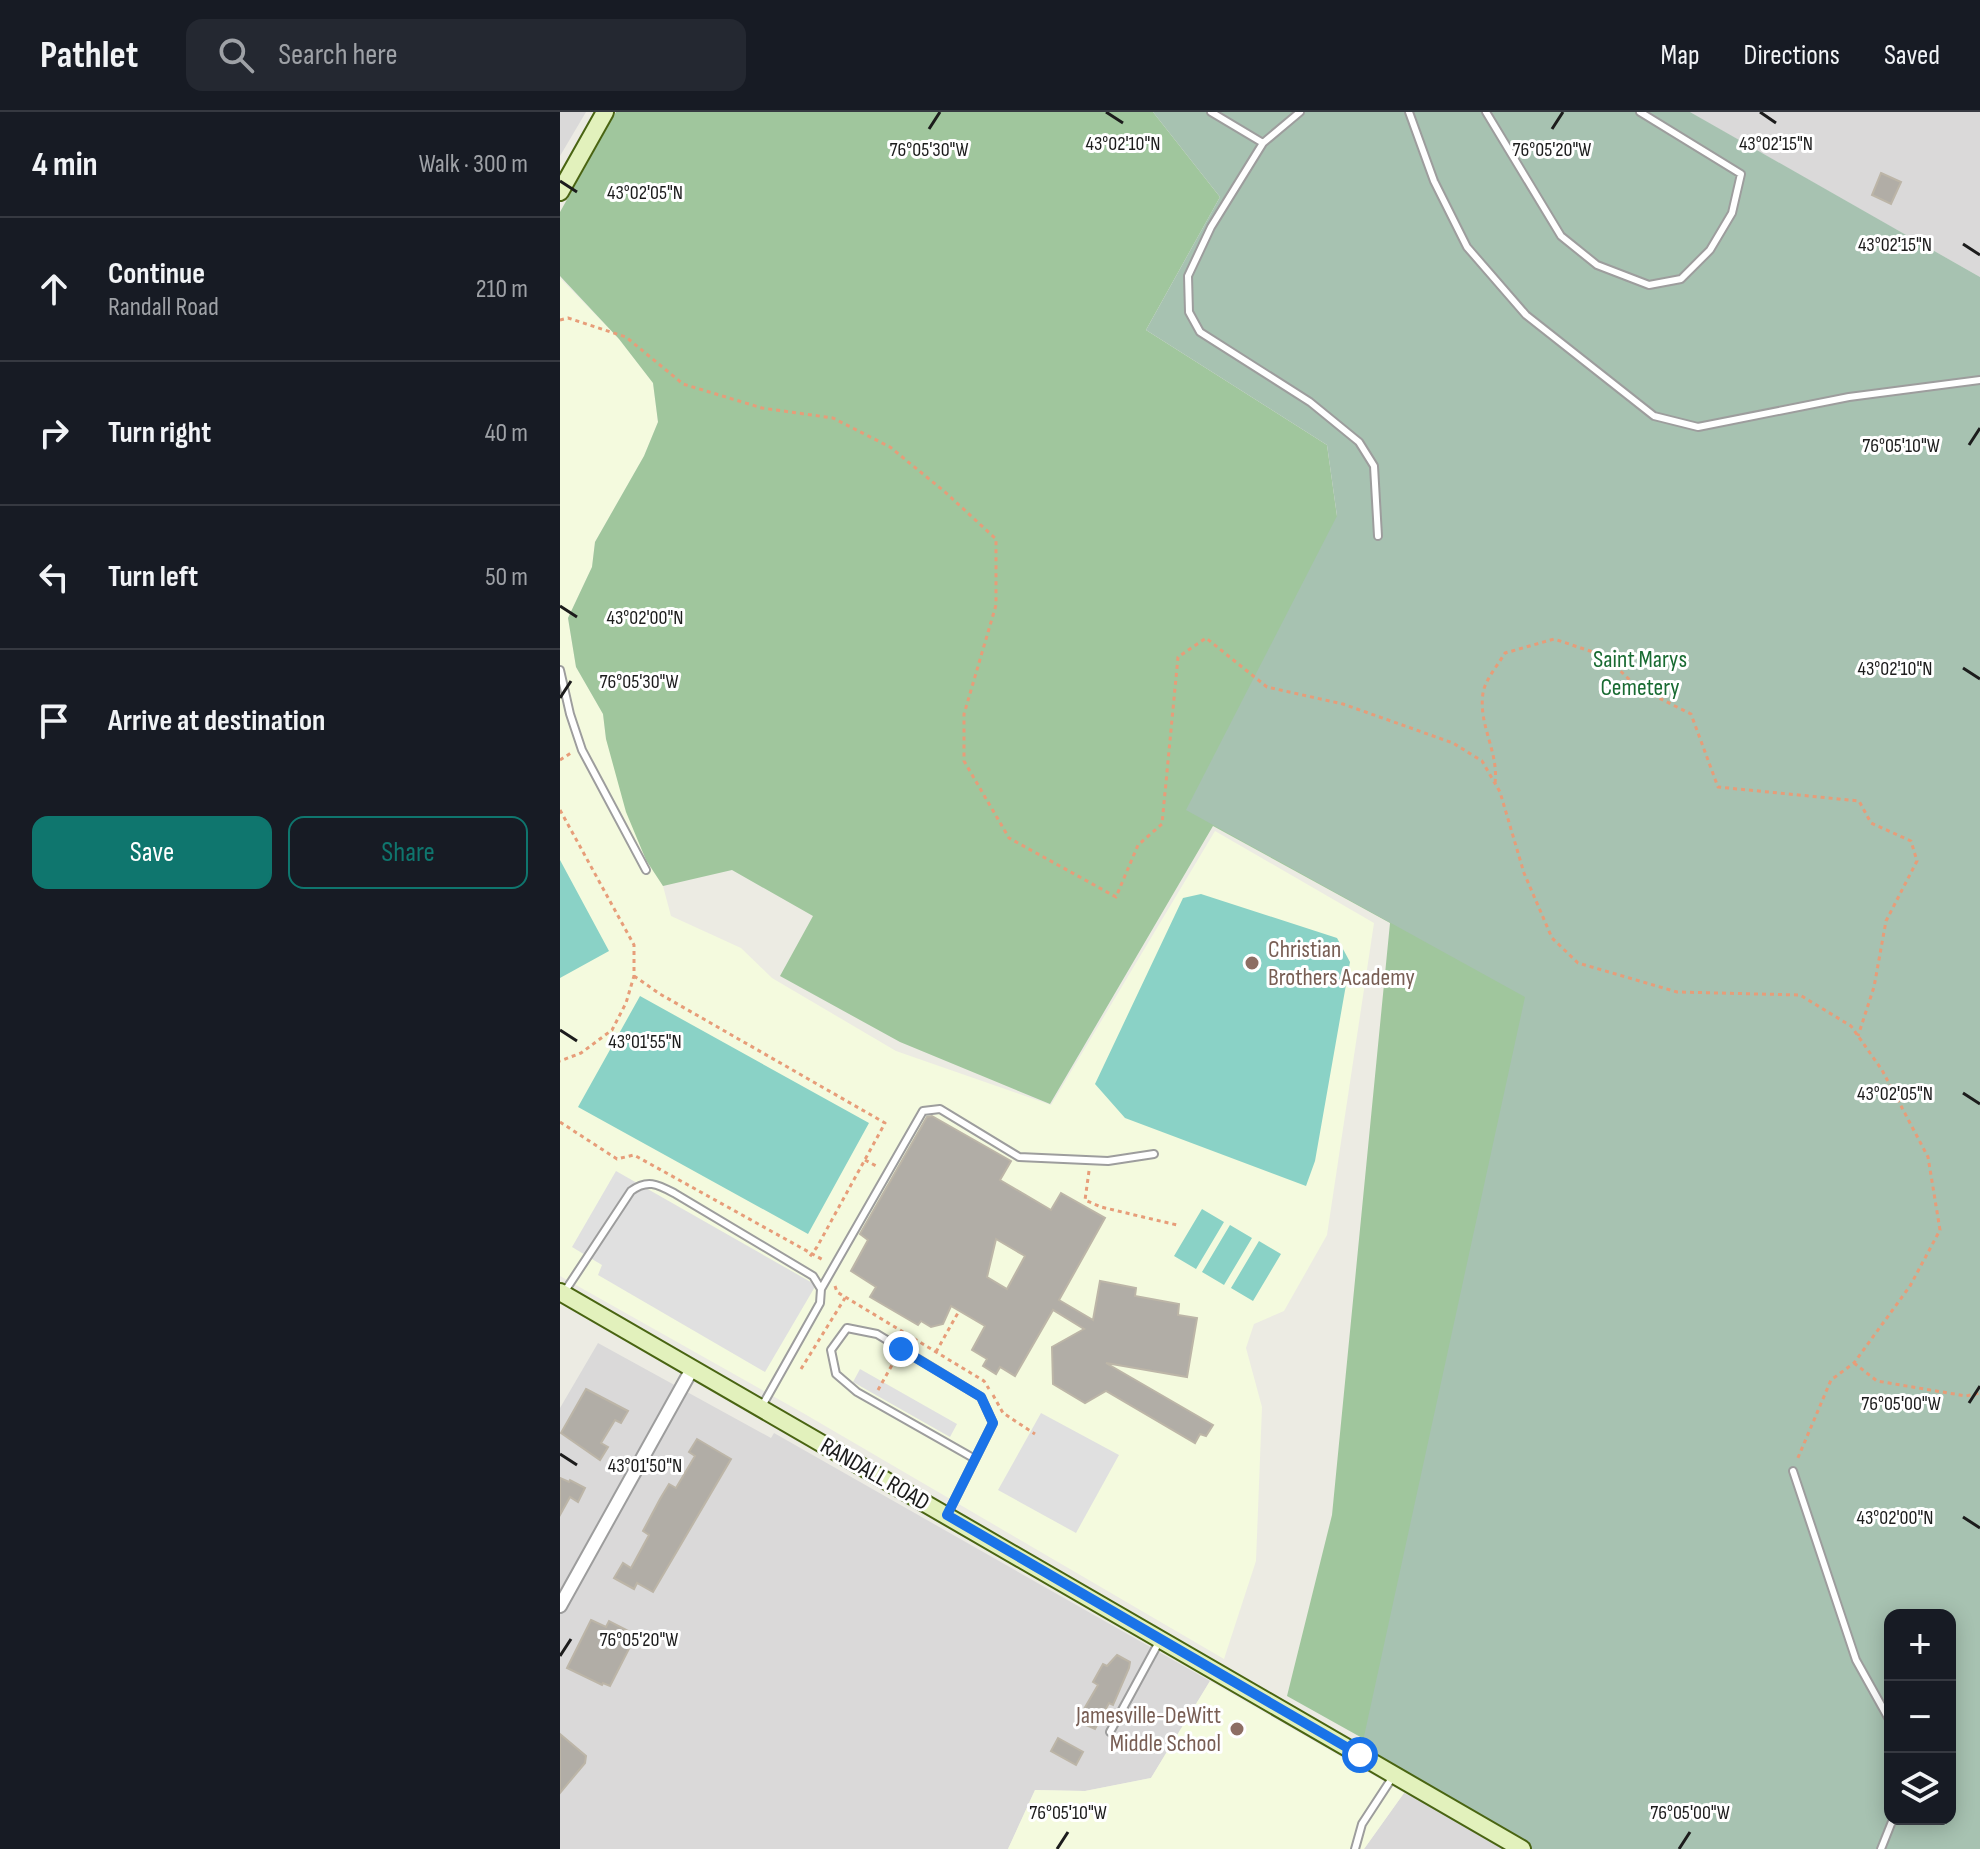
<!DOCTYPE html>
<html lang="en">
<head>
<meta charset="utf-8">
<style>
	:root { --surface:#171b24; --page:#242831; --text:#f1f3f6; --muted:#9ea1a6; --line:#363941; --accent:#0f766e }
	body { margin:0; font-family:"Sofia Sans Condensed",sans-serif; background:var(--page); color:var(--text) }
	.controls { position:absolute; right:24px; bottom:24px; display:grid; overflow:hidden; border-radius:16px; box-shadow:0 4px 20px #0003 }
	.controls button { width:72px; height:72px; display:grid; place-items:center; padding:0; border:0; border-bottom:2px solid var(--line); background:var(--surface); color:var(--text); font:40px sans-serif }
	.stop { position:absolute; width:24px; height:24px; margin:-18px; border:6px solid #1a73e8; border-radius:50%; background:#fff }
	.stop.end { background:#1a73e8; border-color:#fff; box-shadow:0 2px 8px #0008 }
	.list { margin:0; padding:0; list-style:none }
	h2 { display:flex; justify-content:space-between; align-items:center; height:104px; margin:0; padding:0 32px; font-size:34px }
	h2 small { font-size:26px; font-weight:400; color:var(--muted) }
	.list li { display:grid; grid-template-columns:52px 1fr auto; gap:24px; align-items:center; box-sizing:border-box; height:144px; padding:0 32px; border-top:2px solid var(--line) }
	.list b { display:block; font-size:30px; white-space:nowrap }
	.list p { margin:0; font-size:26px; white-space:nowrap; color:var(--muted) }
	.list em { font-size:26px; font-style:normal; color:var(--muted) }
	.actions { display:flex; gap:16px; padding:24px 32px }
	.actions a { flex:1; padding:18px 0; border:2px solid var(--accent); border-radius:16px; text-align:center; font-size:28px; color:var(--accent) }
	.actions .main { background:var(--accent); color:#fff }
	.icon { flex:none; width:44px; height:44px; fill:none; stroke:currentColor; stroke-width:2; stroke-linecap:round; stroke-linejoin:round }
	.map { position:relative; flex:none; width:1420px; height:1737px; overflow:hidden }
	header { display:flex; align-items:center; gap:48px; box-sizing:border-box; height:112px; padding:0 40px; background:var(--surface); border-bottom:2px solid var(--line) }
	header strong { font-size:38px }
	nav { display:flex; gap:44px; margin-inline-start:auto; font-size:28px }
	.search { width:560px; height:72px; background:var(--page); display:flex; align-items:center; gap:20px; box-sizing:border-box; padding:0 28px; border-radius:16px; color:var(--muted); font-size:30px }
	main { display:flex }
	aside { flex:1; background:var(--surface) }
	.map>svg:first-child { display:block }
	.residential { fill:#dad9d9 }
	.education { fill:#f4fade }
	.forest { fill:#a0c69d }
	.cemetery { fill:#a7c2b1; fill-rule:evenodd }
	.pitch { fill:#8ad2c6 }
	.parking { fill:#e0e0e0 }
	.building { fill:#b1ada6; stroke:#bcb5a7; stroke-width:2; fill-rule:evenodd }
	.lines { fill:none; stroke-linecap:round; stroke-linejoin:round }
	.lane-casing { stroke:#9d9d9d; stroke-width:10 }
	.street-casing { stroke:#9d9d9d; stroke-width:16 }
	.secondary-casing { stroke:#496412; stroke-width:20 }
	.path { stroke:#e79d79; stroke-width:3; stroke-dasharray:4 4; stroke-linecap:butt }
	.lane { stroke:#fff; stroke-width:6 }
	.street { stroke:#fff; stroke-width:12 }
	.secondary { stroke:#e2f1bc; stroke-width:16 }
	.route { stroke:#1a73e8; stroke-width:10 }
	.ticks { fill:none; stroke:#1c1c1c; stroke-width:3 }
	.education-dot { fill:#8d6e63; stroke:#fff; stroke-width:3 }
	.labels { text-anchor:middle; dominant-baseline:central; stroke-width:6; stroke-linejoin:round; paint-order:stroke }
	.park-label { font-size:24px; fill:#196b32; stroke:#fff }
	.education-label { font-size:24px; fill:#785e54; stroke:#fff; text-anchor:start }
	.street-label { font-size:24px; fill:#1c1c1c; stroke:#fff }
	.ticks-label { font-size:20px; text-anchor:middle; fill:#1c1c1c; stroke:#fff; stroke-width:6; stroke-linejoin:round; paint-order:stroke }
</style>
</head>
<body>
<header>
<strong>Pathlet</strong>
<div class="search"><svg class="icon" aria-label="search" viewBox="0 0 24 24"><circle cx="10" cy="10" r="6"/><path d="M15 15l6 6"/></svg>Search here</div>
<nav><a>Map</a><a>Directions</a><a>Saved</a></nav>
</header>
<main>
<aside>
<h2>4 min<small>Walk · 300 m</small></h2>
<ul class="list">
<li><svg class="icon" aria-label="ahead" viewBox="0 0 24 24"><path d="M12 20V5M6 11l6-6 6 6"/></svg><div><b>Continue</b><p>Randall Road</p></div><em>210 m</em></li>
<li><svg class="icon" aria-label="right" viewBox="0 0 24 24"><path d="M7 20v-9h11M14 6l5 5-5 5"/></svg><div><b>Turn right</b></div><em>40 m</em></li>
<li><svg class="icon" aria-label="left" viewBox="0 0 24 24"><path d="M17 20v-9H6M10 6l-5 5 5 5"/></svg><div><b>Turn left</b></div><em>50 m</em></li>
<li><svg class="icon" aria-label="arrive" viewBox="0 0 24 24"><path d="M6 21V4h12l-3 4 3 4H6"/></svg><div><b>Arrive at destination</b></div></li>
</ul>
<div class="actions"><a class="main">Save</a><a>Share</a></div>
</aside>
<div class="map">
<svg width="1420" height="1737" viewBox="0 0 1420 1737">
	<rect width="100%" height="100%" fill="#ecebe3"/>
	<path class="residential" d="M0,0H26L0,44Z
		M1130,0H1420V165L1145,9Z
		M38,1231L211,1326L214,1321L650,1569L591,1666L525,1679L475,1678L448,1737H0V1296Z
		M844,1681L862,1688L948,1737H804Z"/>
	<path class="education" d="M0,166L59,227L93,271L98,310L84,344L35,430L32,455L8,506L16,555L43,602L46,627L86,748L103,774L111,804L181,836L212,866L336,939L491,993L655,719L814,811L767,1123L724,1199L694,1212L686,1236L702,1295L696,1449L664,1547L243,1301L0,1164Z
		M650,1569L844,1681L804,1737H448L475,1678L525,1679L591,1666Z"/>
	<path class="forest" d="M56,0H593L660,85L586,218L767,333L777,404L1420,165L1001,1737L727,1584L772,1403L830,811L653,714L490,992L340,930L220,864L253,804L172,758L103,774L86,748L66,700L46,627L43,602L16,555L8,506L32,455L35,430L84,344L98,310L93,271L59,227L0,164V100Z"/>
	<path class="cemetery" d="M593,0H1130L1420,165V1737H962L800,1643L965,885L626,698L777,404L767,333L586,218L660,85ZM1330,1503H1390V1707H1330Z"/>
	<path class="pitch" d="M0,748L49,839L0,866Z
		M641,782L777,826L790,850L755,1049L746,1074L565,1006L535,972L623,786Z
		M80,884L309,1011L248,1122L18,995Z
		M642,1097L664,1110L636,1157L614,1144Z
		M670,1113L692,1126L664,1173L642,1160Z
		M699,1129L721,1142L693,1189L671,1176Z"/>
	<path class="parking" d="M56,1059L256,1173L205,1260L38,1163L42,1153L12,1135Z
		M300,1257L397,1312L390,1325L293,1270Z
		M481,1301L559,1343L516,1421L438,1378Z"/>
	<path class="building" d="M1321,61L1341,70L1331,92L1312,83Z
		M372,1004L451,1049L440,1068L491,1098L501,1081L545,1106L499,1188L533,1208L540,1169L576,1176L575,1184L619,1192L618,1203L637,1206L627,1265L546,1251L653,1313L646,1324L640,1322L635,1331L546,1279L525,1291L493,1272L492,1235L524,1217L493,1198L455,1264L440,1255L436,1262L423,1254L427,1247L412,1238L425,1214L391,1194L383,1212L371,1215L361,1209L358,1213L310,1185L316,1175L291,1159L308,1128L300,1122L367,1005ZM436,1127L465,1144L447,1177L427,1165Z
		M26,1277L68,1299L61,1311L55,1308L41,1331L48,1335L40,1348L1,1321Z
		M137,1327L171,1347L93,1480L77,1471L74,1477L54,1466L63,1451L71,1456L89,1423L83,1419L100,1387L109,1372L116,1376L135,1344L129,1340Z
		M0,1366L9,1370L10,1368L25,1376L18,1390L10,1385L0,1403Z
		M31,1508L46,1515L49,1509L76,1523L50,1574L43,1571L42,1573L7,1556Z
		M557,1543L570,1550L569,1556L553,1593L549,1591L535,1617L517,1609L538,1573L533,1570L543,1552L547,1554Z
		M0,1622L26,1644L25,1651L0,1681Z
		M498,1626L523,1640L516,1653L491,1639Z"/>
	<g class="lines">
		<defs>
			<path id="lane" d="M651,0L703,31L740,0
				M849,0L874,69L907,135L966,203L1094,304L1138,315L1289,285L1420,268
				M926,0L1001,124L1037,153L1089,173L1121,167L1150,138L1172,101L1181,62L1080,0
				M703,31L651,115L628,164L629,200L640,220L750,290L799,330L814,354L818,424
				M0,558L10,602L22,638L86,758
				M261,1177L363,999L380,997L459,1045L548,1049L594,1042
				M5,1179L71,1079C87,1067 97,1072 114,1081L253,1164L261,1177L260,1191L202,1294
				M1233,1359L1296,1548L1330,1609
				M387,1403L433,1311L421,1285L317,1222L287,1216L271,1238L276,1262L297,1280L415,1347
				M550,1620L599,1530
				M795,1737L802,1712L834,1663
				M1321,1737L1333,1707"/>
			<path id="street" d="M0,1494L132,1257"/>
			<path id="secondary" d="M0,80L45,0
				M0,1180L962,1737"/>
		</defs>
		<use href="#lane" class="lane-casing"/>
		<use href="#street" class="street-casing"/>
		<use href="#secondary" class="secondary-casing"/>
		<path class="path" d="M0,208L8,206L66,225L123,272L202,296L273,306L330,335L385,380L436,427V493L404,602V649L449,726L556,785L578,733L602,712L618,545L646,526L707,575L783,592L893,631L922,649L940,680L964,761L992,826L1018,851L1117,880L1240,883L1291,914L1322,958L1368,1045L1380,1118L1350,1174L1294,1251L1271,1268L1237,1348
			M0,648L11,641
			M935,671C939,640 918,613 923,581C925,568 938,553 945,541L994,527L1045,544L1077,575L1131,602L1158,675L1299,689L1311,711L1351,729L1357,749L1326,809L1314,875L1298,924
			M0,698L74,833V864L66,891L52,918L21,941L0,949
			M74,864L100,882L325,1011L257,1135L248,1147
			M0,1010L57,1047L74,1043L265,1149
			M305,1048L318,1055
			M529,1059L525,1088L541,1095L617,1113
			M275,1174L277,1180L424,1269L429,1277
			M376,1240L399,1199
			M1294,1251L1317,1269L1406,1284L1420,1281
			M241,1257L285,1186
			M318,1278L336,1246
			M433,1283L443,1301L475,1322"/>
		<use href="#lane" class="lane"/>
		<use href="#street" class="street"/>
		<use href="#secondary" class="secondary"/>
	</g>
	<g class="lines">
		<path class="route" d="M341,1237L421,1285L433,1311L387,1403L800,1643"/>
	</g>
	<path class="ticks" d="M546,0L563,11M1200,0L1216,11M369,17L380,0M992,17L1003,0M0,69L17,80M1403,132L1420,143M1409,333L1420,316M0,494L17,505M1403,556L1420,567M0,586L11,569M0,918L17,929M1403,981L1420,992M1409,1291L1420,1274M0,1342L17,1353M1403,1405L1420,1416M0,1544L11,1527M497,1737L508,1720M1119,1737L1130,1720"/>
	<g class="education-dot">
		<circle cx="692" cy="851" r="8"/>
		<circle cx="677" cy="1617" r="8"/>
	</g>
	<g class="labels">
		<g class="park-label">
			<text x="1080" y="547">Saint Marys<tspan x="1080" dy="28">Cemetery</tspan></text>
		</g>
		<g class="education-label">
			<text x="708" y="837">Christian<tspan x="708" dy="28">Brothers Academy</tspan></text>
			<text x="661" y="1603" text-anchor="end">Jamesville-DeWitt<tspan x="661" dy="28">Middle School</tspan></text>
		</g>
		<g class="street-label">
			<text transform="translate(315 1362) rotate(30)">RANDALL ROAD</text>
		</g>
	</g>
	<g class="ticks-label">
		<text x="563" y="38">43°02'10"N</text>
		<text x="1216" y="38">43°02'15"N</text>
		<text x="369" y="44">76°05'30"W</text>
		<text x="992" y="44">76°05'20"W</text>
		<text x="85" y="87">43°02'05"N</text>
		<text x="1335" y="139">43°02'15"N</text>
		<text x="1341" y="340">76°05'10"W</text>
		<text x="85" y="512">43°02'00"N</text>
		<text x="1335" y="563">43°02'10"N</text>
		<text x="79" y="576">76°05'30"W</text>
		<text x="85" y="936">43°01'55"N</text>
		<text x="1335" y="988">43°02'05"N</text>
		<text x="1341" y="1298">76°05'00"W</text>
		<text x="85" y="1360">43°01'50"N</text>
		<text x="1335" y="1412">43°02'00"N</text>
		<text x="79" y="1534">76°05'20"W</text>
		<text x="508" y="1707">76°05'10"W</text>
		<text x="1130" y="1707">76°05'00"W</text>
	</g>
</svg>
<div class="controls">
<button>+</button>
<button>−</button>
<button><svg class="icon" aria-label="layers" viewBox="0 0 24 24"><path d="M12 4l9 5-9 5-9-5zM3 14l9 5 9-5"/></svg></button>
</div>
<div class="stop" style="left:800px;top:1643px"></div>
<div class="stop end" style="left:341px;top:1237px"></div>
</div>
</main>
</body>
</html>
